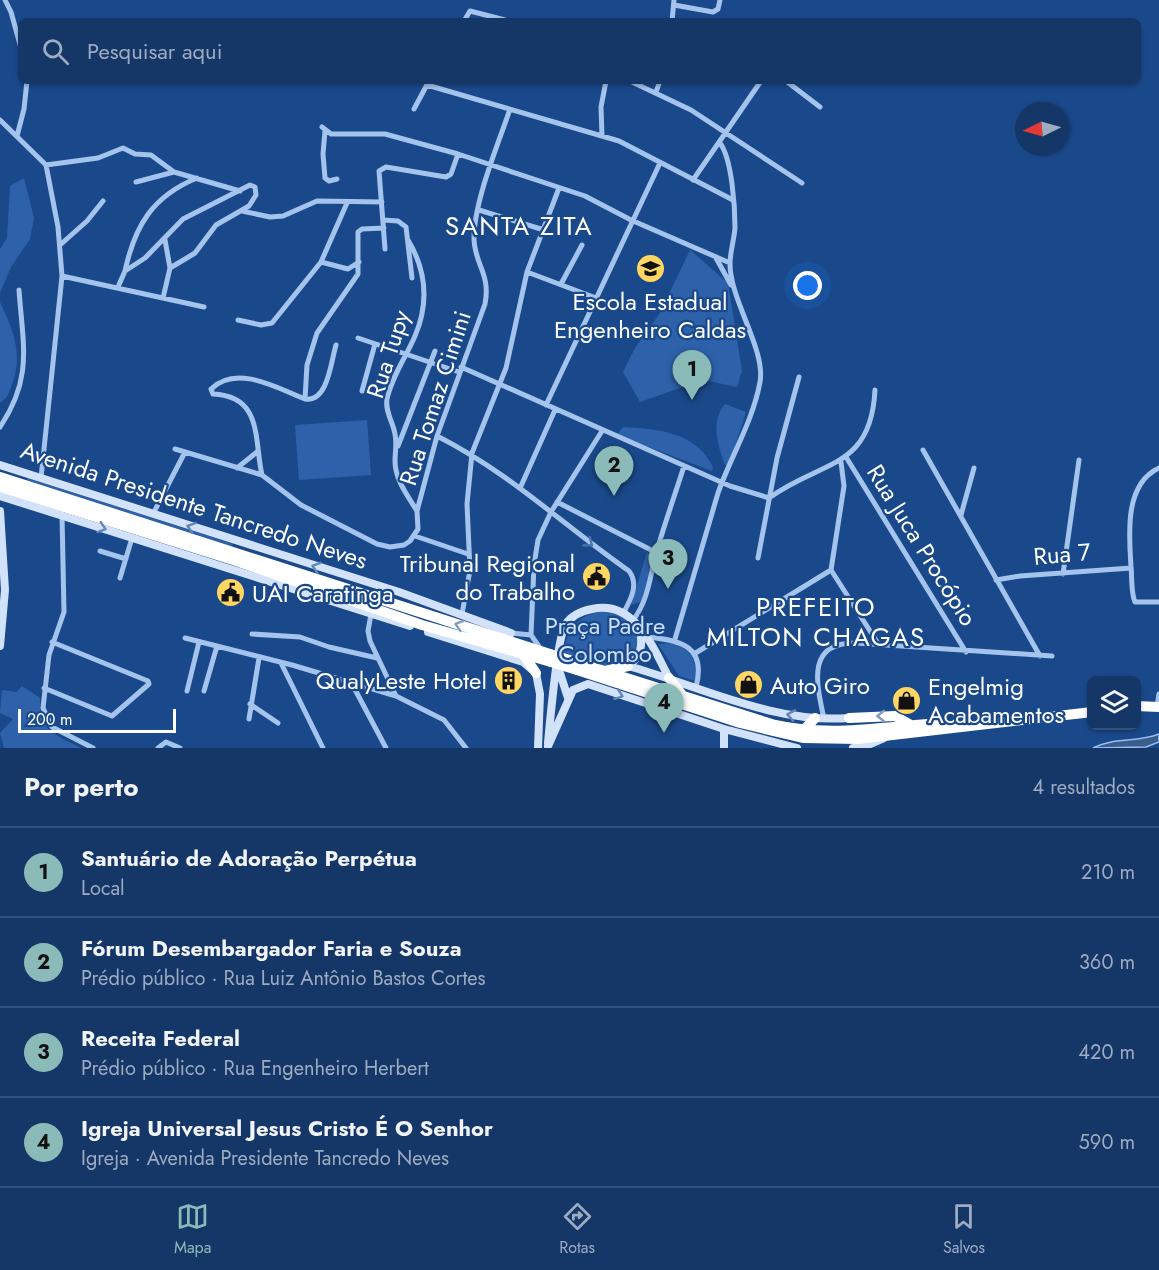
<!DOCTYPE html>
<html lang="pt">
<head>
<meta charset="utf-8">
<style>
	:root { --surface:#143768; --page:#1d3f6e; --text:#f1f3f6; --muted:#9dacc0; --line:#33517c; --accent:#8bbbb9 }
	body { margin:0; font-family:Jost,sans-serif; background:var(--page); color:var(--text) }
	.controls { position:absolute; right:18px; bottom:18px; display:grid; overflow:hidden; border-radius:9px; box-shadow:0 2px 4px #0004 }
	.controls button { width:54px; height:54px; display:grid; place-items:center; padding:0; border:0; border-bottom:2px solid var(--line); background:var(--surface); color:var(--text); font:30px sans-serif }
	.compass { position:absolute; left:1015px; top:102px; width:54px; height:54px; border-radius:50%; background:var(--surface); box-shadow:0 2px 4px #0004; rotate:265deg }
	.scale { position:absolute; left:18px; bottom:15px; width:158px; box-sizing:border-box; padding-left:6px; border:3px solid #fff; border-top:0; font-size:16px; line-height:21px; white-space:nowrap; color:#fff; -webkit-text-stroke:4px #1a498b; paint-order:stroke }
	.you { position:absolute; left:808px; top:286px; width:21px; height:21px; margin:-15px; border:4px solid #fff; border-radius:50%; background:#1a73e8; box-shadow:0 0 0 9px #1a73e833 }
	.badge { display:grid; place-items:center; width:39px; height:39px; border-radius:50%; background:var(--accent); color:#111; font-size:20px; font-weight:700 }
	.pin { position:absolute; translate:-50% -50px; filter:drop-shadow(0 2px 3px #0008) }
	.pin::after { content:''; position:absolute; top:32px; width:21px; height:18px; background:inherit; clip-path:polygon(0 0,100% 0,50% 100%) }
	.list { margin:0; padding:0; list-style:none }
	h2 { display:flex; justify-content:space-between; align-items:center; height:78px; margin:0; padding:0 24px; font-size:26px }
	h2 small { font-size:20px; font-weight:400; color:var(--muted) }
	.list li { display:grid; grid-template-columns:39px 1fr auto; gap:18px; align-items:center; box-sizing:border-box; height:90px; padding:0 24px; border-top:2px solid var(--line) }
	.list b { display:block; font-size:22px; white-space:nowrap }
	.list p { margin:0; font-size:20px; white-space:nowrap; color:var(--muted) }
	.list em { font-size:20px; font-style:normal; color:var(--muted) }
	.icon { flex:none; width:33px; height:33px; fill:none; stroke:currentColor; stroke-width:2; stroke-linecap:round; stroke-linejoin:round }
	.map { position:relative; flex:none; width:1159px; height:748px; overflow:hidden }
	.search { position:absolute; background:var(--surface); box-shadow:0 2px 4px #0004; left:18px; right:18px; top:18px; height:66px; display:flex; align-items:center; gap:15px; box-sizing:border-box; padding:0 21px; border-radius:9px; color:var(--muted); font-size:22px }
	.sheet { height:438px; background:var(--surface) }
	nav { display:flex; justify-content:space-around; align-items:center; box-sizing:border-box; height:84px; border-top:2px solid var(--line); background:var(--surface); font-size:16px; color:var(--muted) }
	nav a { display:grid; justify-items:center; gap:3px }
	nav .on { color:var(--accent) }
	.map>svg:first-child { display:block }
	.green { fill:#2d62aa }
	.water { fill:#3b5d8d; stroke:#98bef0; stroke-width:1.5 }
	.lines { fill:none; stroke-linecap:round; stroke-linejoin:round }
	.street { stroke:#a5c4ed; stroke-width:5 }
	.secondary { stroke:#d2e2fa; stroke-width:8 }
	.highway { stroke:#fff; stroke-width:10 }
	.highway-bridge { stroke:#fff; stroke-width:10 }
	.oneway { stroke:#6486b7 }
	.oneway2 { stroke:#4b74ad }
	.oneway3 { stroke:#819bbf }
	.labels { text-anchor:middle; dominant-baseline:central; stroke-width:4.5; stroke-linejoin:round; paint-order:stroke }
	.poi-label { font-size:24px; fill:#fff; stroke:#1a498b; text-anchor:start }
	.street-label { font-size:24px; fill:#fff; stroke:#1a498b }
	.park-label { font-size:24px; fill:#cbdffa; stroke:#1a498b }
	.neighbourhood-label { font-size:26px; letter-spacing:1.5px; fill:#fff; stroke:#1a498b }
</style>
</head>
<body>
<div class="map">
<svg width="1159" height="748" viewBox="0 0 1159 748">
	<rect width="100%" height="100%" fill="#1a498b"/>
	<path class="green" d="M24,178L34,218L30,239L11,267L0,293V249L7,238L10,186Z
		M690,250L728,283L742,371L737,387L703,380L640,402L623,372L635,348L660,313Z
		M0,302C12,328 24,354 12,384C9,392 8,398 0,403Z
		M725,404L746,412L729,465H725C718,446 710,421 725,404Z
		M367,420L371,475L299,480L295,425Z
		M623,427C658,429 696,432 713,467L712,471L617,435Z
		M27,478L233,544L231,547L28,482Z
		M647,552L655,561L644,601L631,605Z
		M607,611L625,617L639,631L640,657L613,668L564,653C567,627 580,613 607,611Z
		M673,643C690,647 698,664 696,681L679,676L658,644Z
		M22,686L40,698C39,732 54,734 81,748H4L0,733L13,719L0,713L2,690L16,692Z"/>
	<path class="water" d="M1159,734V742L1146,747L1093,748C1114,737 1137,743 1159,734Z"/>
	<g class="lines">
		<path class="street" d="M5,0L11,12L21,48
			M674,5L713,12L718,9L720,0
			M464,21L470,11L505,20
			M672,21L674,0
			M630,81L691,110L802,183
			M786,81L820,107
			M427,85L619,141L733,200
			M656,92L660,81
			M414,109L429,81
			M0,120L46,165L58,227L62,276L41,478
			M322,127L331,134H385L458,154L585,196L631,220L730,263
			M325,131L323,154L325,178L329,181L337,179
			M17,136L24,109L27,81
			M602,136L601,107L606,81
			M46,165L98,158L123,148L135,154L151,155L174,172L240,191
			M693,180L761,81
			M136,182L174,172
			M479,210L544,230
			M242,211L270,217L283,216L317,201L382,202
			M383,220L398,221L406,227L412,278
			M408,240C426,270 429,303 415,336C406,357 392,376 387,399C385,412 393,422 395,434C397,444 395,452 395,461C395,480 408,496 417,511
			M60,245L87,221L103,201
			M385,249L379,171L386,167L446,177L451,174L458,154
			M716,258L731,285
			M321,262L347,203
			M125,271C135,225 153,196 197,178
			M527,272L596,298
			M62,276L204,307
			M561,284L582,245
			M118,287L125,271L145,258L183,219L250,185L255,187L256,195L249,206L216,225L195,253L170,268
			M163,298L170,268L165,240
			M238,320L261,325L272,323L321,262L348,269L359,262
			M358,338L459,372
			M461,367L730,486L769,498
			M362,391L375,344
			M305,399C328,403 331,361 336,345
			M546,405L660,163
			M0,427C33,378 23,346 19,290
			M437,436C510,473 563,525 629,571C639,584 631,599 624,612
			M398,446L435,351
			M175,449L262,475L301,505L377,544L390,547L404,545L410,541L418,529L417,511L437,436L485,304C491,273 474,264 474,238C474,201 498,145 510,109
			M923,450L1040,656
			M846,457L966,652
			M841,462L844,486L831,570L879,645
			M237,468L257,452
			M1159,468C1124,484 1129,535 1131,566C1132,577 1131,589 1134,599L1135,602H1159
			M262,475C254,440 263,396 213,394L211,389C237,364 277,388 305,399L307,365L317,333L358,274V232L362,229L384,228
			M521,486L555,410
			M769,498C821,460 871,470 875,390
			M557,502L657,553
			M153,514L185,452
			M62,515L64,612L49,655L43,708L52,727L93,748
			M961,515L974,468
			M415,536L468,554
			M100,551L126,559
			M758,558L777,458L799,377
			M1063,574L1079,460
			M120,578L132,538
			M996,580L1020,576L1131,568
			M371,614L368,631L370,641L396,696L444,720L466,748
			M462,614L470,570L467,504L472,453L506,368L527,272L559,188
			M634,619C648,600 650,577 656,554C664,525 675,495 684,466
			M511,633L531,635
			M252,634L300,637L329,647L377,658
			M647,637C679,640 707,645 696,687
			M185,638L292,665L396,696
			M675,639L718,493C731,456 753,421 760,382C766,350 730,300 730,264C730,252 734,240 735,228C735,207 732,159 720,143
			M540,648L531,635L534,565L538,540L551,512L602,431
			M694,654L831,570
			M281,663L323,748
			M351,682L386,748
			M44,688L112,716L149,684L148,681L52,642
			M187,691L199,642
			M204,691L217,646
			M250,704L278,723
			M1157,707L1159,694
			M249,719L259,658
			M824,719C817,685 805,642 856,643L1052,656
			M158,748L166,742L180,748"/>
		<path class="secondary" d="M0,465L399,592L511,633
			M0,496L410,626
			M0,511L5,590L0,646
			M428,632L523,662L536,673L540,694L538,748
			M628,666C700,686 774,724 849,718
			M628,666C641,657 643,646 640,631
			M559,670L568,698
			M548,743C550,722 557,640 565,625C571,616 581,611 592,609C634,599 653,647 669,678
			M548,746L573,690L588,684L724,729L797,748
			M724,748V729
			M853,748L868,745L884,738"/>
		<path class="highway" d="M0,477L550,654
			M0,487L233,560L422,625L551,662
			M523,654L536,673
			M576,662L775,725C829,737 885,727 939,723
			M577,670L740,723L803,738L858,739L1092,712
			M605,671L628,666
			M669,678L683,696
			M1136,706L1159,707
			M849,718L895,716L911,725
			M804,730L815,718"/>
		<path class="highway-bridge" d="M550,654L576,662
			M551,662L577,670"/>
	</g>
	<defs><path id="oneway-chevron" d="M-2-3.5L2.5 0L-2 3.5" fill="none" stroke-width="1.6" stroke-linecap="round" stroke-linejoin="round" transform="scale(1.5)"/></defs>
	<g class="oneway">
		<use href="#oneway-chevron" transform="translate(191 527) rotate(-161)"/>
		<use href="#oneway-chevron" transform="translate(102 528) rotate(18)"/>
		<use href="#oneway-chevron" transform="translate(316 567) rotate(-163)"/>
		<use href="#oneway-chevron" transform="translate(619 695) rotate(20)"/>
		<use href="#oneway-chevron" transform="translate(791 715) rotate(-170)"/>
	</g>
	<use class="oneway2" href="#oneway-chevron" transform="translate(589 543) rotate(37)"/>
	<g class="oneway3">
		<use href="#oneway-chevron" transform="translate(459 625) rotate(-163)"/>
		<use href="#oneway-chevron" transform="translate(881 716) rotate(179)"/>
	</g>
	<defs>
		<symbol id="school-disc" viewBox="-11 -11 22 22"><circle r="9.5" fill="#ffd662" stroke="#1a498b"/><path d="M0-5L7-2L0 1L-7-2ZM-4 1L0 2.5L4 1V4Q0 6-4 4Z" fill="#111"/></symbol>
		<symbol id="civic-disc" viewBox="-11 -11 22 22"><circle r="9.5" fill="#ffd662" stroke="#1a498b"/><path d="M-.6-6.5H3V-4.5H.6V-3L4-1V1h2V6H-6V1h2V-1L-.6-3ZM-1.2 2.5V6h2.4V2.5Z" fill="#111"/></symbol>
		<symbol id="building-disc" viewBox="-11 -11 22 22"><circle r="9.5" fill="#ffd662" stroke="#1a498b"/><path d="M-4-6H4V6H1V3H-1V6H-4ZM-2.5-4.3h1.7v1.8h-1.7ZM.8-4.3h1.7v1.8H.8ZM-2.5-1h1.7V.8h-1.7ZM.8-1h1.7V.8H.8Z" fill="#111"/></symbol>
		<symbol id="shop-disc" viewBox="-11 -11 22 22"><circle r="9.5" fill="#ffd662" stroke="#1a498b"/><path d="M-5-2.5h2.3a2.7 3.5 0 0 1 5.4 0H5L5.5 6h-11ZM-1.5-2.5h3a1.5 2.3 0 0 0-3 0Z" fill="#111"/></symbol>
	</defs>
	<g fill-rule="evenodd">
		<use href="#school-disc" x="634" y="252" width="33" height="33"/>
		<use href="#civic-disc" x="580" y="560" width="33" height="33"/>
		<use href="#civic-disc" x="214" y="576" width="33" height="33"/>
		<use href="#building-disc" x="492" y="664" width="33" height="33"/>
		<use href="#shop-disc" x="732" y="668" width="33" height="33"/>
		<use href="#shop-disc" x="890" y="684" width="33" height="33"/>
	</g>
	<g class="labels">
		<g class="poi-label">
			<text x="650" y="301" text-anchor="middle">Escola Estadual<tspan x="650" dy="28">Engenheiro Caldas</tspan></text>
			<text x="575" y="563" text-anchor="end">Tribunal Regional<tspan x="575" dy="28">do Trabalho</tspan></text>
			<text x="252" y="593">UAI Caratinga</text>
			<text x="487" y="680" text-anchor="end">QualyLeste Hotel</text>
			<text x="770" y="685">Auto Giro</text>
			<text x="928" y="686">Engelmig<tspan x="928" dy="28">Acabamentos</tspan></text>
		</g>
		<g class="street-label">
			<text transform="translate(388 354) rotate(-72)">Rua Tupy</text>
			<text transform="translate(435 398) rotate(-72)">Rua Tomaz Cimini</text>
			<text transform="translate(194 505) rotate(18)">Avenida Presidente Tancredo Neves</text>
			<text transform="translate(922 545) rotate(58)">Rua Juca Procópio</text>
			<text transform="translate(1062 554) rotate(-5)">Rua 7</text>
		</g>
		<g class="park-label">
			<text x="605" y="625">Praça Padre<tspan x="605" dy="28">Colombo</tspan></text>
		</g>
		<g class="neighbourhood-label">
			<text x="519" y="226">SANTA ZITA</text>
			<text x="816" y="607">PREFEITO<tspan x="816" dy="30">MILTON CHAGAS</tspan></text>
		</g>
	</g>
</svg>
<div class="controls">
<button><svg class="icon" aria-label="layers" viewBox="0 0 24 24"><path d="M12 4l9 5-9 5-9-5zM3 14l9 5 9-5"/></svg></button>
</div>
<svg class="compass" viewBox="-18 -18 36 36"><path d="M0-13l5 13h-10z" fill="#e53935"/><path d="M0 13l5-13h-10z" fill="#9dacc0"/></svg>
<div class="scale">200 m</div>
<div class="you"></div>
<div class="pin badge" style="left:692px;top:400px">1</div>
<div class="pin badge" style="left:614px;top:496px">2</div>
<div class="pin badge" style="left:668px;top:589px">3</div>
<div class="pin badge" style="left:664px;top:733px">4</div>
<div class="search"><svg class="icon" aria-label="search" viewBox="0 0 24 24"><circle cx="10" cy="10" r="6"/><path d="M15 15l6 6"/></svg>Pesquisar aqui</div>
</div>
<section class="sheet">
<h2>Por perto<small>4 resultados</small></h2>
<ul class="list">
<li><span class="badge">1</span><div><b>Santuário de Adoração Perpétua</b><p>Local</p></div><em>210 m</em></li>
<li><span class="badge">2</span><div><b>Fórum Desembargador Faria e Souza</b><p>Prédio público · Rua Luiz Antônio Bastos Cortes</p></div><em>360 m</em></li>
<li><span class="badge">3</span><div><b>Receita Federal</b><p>Prédio público · Rua Engenheiro Herbert</p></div><em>420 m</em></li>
<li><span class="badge">4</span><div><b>Igreja Universal Jesus Cristo É O Senhor</b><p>Igreja · Avenida Presidente Tancredo Neves</p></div><em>590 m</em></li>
</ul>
</section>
<nav>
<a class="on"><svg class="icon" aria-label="map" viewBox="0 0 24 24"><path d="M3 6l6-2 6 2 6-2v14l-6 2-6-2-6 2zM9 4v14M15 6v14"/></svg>Mapa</a>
<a><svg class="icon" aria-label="directions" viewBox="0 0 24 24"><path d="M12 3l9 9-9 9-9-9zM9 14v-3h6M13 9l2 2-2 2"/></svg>Rotas</a>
<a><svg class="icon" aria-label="saved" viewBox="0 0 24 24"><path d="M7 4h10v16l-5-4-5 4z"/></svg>Salvos</a>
</nav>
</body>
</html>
